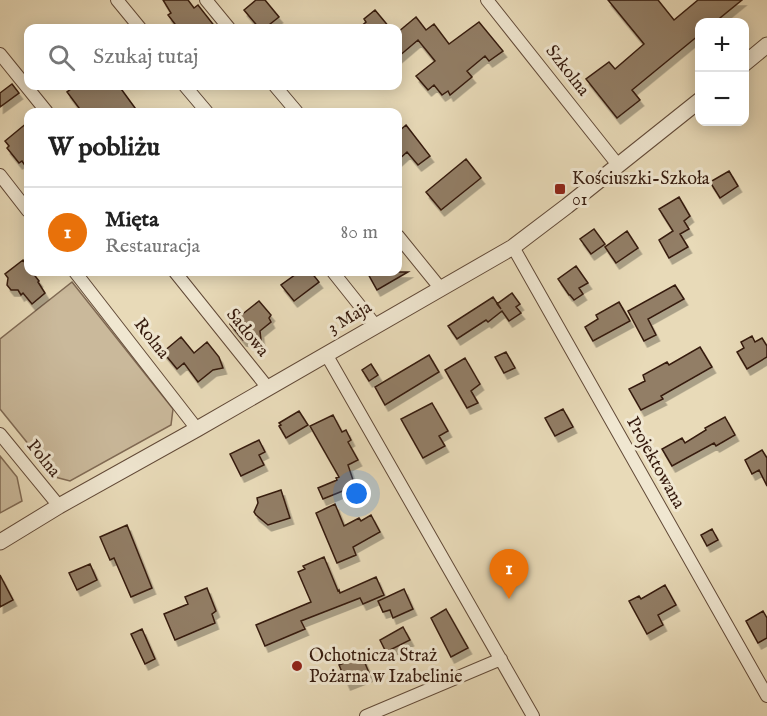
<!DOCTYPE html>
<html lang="pl">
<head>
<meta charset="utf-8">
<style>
	:root { --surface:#fff; --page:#f6f6f6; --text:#222; --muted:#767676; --line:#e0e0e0; --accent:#ea580c }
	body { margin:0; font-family:"IM FELL English",serif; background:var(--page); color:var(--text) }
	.controls { position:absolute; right:18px; top:18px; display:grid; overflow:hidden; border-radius:12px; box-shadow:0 3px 15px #0003 }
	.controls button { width:54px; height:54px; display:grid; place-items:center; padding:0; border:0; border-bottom:2px solid var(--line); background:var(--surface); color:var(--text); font:30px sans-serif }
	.you { position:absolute; left:357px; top:494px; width:21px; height:21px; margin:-15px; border:4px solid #fff; border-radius:50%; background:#1a73e8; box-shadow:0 0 0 9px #1a73e833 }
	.badge { display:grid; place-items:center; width:39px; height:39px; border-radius:50%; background:var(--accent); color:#fff; font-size:20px; font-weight:700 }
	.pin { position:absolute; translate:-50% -50px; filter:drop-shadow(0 2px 3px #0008) }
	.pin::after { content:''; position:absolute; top:32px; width:21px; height:18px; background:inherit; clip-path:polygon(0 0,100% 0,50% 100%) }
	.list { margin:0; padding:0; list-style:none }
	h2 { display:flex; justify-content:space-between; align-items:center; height:78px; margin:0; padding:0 24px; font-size:26px }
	h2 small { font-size:20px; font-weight:400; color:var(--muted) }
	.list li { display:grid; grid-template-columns:39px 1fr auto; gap:18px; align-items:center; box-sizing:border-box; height:90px; padding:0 24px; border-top:2px solid var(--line) }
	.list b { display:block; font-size:22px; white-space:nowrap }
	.list p { margin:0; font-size:20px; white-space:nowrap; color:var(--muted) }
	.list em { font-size:20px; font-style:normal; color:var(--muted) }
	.icon { flex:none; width:33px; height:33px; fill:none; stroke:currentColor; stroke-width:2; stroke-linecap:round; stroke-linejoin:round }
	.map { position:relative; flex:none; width:767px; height:716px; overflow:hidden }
	.search { position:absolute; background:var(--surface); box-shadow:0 3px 15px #0003; left:24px; top:24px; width:378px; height:66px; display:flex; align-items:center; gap:15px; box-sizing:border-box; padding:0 21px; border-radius:12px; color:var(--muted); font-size:22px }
	.panel { position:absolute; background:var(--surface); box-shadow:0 3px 15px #0003; left:24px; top:108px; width:378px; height:168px; border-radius:12px }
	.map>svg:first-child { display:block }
	.green { fill:#cab99b; stroke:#806a54; stroke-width:1.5 }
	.building { fill:#927e66; stroke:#351a0d; stroke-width:1.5; filter:url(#shadow) }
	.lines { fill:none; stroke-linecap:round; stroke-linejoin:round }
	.minor-casing { stroke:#624a38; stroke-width:14 }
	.tertiary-casing { stroke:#624a38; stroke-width:17 }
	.minor { stroke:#f0e7d1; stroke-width:12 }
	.tertiary { stroke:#f0e7d1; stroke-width:15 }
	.poi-dot { fill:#8f2418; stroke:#f0e7d1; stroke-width:2 }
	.labels { text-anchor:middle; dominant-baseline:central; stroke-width:6; stroke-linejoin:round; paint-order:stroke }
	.street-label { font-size:18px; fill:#351a0d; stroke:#f0e7d1 }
	.poi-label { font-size:18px; fill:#351a0d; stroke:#f0e7d1; text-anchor:start }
</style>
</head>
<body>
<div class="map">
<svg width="767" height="716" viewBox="0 0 767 716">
	<defs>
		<filter id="shadow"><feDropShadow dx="3.5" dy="6" stdDeviation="0" flood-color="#0004"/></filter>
	</defs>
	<rect width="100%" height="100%" fill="#e8dab8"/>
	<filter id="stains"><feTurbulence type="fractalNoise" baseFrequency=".00333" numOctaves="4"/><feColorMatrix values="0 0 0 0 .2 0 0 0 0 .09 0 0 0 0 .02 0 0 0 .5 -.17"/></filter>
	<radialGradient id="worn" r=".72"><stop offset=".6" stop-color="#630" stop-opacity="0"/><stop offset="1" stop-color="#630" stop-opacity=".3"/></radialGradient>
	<path class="green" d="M72,282L173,409L171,425L70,481L55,477L0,409V339Z
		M0,456L17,477L22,501L0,513Z"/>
	<path class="building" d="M163,0H188L194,8L198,5L216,28H178L168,15L171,13Z
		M256,0H265L279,17L265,28H259L244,10Z
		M608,0H658L674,20L698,0H742L715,22H699V35L632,90L640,100L617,118L586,79L609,62L615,69L644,44Z
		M375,10L390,28H359L366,22L364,19Z
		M416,17L426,30L434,24L449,44L479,22L503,51L489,61L485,56L467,71L472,77L450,95L448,91L442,95L434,85L428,90L416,76L435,61L418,40L398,57V32Z
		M12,84L19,93L0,107V93Z
		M75,86H119L138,112H82L67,92Z
		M28,122V170L22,161L19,163L7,148L9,146L5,141Z
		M406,125L430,156L418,165L407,152L398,160V132Z
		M466,159L481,178L441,210L426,192Z
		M729,171L738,186L720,198L710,182Z
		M679,197L690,216L684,221L689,229L680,234L688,247L669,258L659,240L673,231L659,209Z
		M594,229L605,244L591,254L580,239Z
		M627,231L638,248L616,263L605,247Z
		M23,260L28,267V272H32L39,281L38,282L45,293L32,304L23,293L21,295L18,290H11L7,285L8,278L5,274Z
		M576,266L588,283L579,288L583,294L574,300L570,295H569L558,279Z
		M299,272H311L319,282L294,301L281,285Z
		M367,272H408L377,290Z
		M675,285L684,299L648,319L656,335L644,341L628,311Z
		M512,293L520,304L516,307L521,313L509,321L502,311L488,322L486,320L457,339L448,326L493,297L501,309L497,304Z
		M259,301L271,315L269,318L271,322L260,331L261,340L253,337L248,341L243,340L230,324Z
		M619,302L630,321L593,341L585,327L598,319L596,315Z
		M752,336L755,342L762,338L767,346V357L747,369L737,352L744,348L741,342Z
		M181,337L194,353L207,342L219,357L223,368L213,370L198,382L184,363L177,369L163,352Z
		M700,347L712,367L661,396L663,399L641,410L629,389L645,381L643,375L667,362L669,365Z
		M506,352L515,368L504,373L495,357Z
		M429,355L439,372L385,405L375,387Z
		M465,358L480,384L471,391L478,403L467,408L445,370Z
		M371,364L378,375L369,381L362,370Z
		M432,403L448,431L439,436L445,446L423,458L401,419Z
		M563,409L573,427L555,436L545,418Z
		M299,411L308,425L286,438L279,426L281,425L279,423Z
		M333,415L342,432L346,430L351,440L348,442L358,460L348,465L355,486L323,499L318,488L337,480L336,478L339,477L310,426Z
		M725,417L735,435L716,446L714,443L672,466L662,449L682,438L685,443L706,430L705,428Z
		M259,440L265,452L259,455L264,465L241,476L230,454Z
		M762,450L767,458V486L759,470L752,474L745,460Z
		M281,490L290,518L268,525L256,515L254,512L258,503L257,498Z
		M335,504L344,526L359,518L361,521L371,515L380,532L353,547L356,555L337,563L316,513Z
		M127,525L152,588L131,597L114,558L110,560L100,537Z
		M712,529L718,540L707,546L701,535Z
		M324,557L338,591L339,590L340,593L376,577L384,595L363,604L360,598L301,621L305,629L265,646L256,625L311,602L298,572L305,569L303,566Z
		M90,564L97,580L77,590L69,573Z
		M0,575L13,600L0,607Z
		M665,585L676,605L658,615L663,625L647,634L629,601L639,596L641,599Z
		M207,588L216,611L212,614L215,623L175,640L164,614L188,604L185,597Z
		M404,589L413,609L393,618L390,610L383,612L378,601Z
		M446,609L468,648L451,657L431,618Z
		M763,611L767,618V638L758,643L746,621Z
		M403,627L410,640L386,652L380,640Z
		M142,629L155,659L145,664L131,634Z
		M362,656L370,675L347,684L339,665Z"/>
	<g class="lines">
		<defs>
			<path id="minor" d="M117,0L140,28
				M206,0L229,28
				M487,0L618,165
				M0,54L47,112
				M185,86L207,112
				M275,86L297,112
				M0,175L28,211
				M398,236L441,289
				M513,247L767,696
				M75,272L197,429
				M175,272L268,388
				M333,272L376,326
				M326,354L533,716
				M0,434L59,506
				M366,716L501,659"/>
			<path id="tertiary" d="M744,64L767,45
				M0,542L59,506L197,429L513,247L567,206L700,100"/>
		</defs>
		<use href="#minor" class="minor-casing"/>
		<use href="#tertiary" class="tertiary-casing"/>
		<use href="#minor" class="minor"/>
		<use href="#tertiary" class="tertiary"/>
	</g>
	<g class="poi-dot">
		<rect x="554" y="183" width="12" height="12" rx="3"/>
		<circle cx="297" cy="666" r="6"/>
	</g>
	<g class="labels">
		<g class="street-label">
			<text transform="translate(567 71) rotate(52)">Szkolna</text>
			<text transform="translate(350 318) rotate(-30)">3 Maja</text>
			<text transform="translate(247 333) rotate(51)">Sadowa</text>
			<text transform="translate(151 339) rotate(52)">Rolna</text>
			<text transform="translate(43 459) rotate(51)">Polna</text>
			<text transform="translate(655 463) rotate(61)">Projektowana</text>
		</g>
		<g class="poi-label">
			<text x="572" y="179">Kościuszki-Szkoła<tspan x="572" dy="21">01</tspan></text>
			<text x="309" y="656">Ochotnicza Straż<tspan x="309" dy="21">Pożarna w Izabelinie</tspan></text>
		</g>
	</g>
	<rect width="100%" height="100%" filter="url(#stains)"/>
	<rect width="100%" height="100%" fill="url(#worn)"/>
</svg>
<div class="controls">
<button>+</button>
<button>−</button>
</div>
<div class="you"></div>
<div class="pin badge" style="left:509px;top:599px;background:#e8710a">1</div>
<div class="search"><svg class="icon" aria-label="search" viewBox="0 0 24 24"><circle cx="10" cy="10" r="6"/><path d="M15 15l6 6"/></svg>Szukaj tutaj</div>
<section class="panel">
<h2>W pobliżu<small></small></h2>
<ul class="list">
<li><span class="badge" style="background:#e8710a">1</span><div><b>Mięta</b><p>Restauracja</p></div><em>80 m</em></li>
</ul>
</section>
</div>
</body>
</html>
